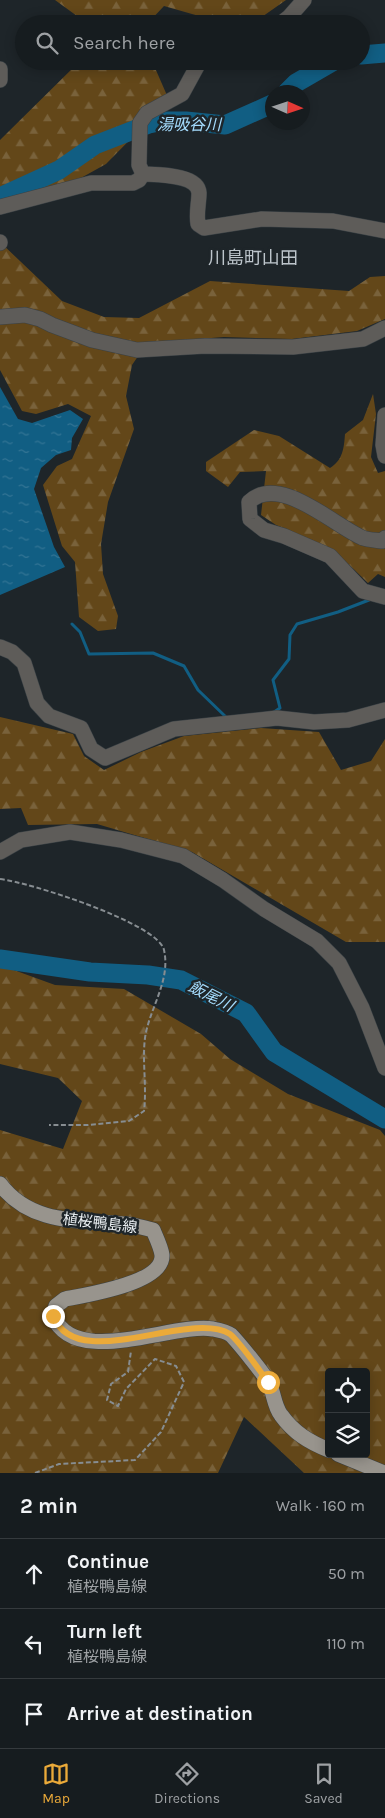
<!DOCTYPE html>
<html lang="en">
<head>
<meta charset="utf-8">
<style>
	:root { --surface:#161c1f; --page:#23292c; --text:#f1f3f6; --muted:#9ea1a4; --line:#353a3d; --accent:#ebaa39 }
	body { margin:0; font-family:Karla,"Noto Sans JP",sans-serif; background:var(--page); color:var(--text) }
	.controls { position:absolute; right:15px; bottom:15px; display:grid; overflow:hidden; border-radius:5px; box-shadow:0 2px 12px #0003 }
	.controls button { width:45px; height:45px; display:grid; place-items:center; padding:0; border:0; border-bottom:1px solid var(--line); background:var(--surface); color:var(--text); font:25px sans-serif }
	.compass { position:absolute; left:265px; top:85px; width:45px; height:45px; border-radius:50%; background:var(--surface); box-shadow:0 2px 12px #0003; rotate:93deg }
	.stop { position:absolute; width:15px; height:15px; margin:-11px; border:4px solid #ebaa39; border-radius:50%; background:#fff }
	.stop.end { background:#ebaa39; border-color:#fff; box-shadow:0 1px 5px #0008 }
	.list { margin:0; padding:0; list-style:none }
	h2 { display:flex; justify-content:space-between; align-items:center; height:65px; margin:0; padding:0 20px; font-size:21px }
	h2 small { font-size:16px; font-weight:400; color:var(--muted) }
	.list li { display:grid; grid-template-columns:32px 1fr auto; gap:15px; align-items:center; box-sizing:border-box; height:70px; padding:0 20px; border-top:1px solid var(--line) }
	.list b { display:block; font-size:19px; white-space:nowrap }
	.list p { margin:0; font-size:16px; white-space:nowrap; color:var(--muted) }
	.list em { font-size:16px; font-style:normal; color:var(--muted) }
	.icon { flex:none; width:28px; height:28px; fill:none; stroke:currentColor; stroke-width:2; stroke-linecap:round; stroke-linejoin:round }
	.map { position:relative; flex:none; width:385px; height:1473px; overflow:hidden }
	.search { position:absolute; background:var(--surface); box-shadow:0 2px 12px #0003; left:15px; right:15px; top:15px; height:55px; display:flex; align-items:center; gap:12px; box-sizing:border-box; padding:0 18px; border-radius:28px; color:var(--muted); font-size:19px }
	.sheet { height:275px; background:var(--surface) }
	nav { display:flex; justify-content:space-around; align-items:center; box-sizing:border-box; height:70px; border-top:1px solid var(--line); background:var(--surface); font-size:14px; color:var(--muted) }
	nav a { display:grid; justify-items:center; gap:2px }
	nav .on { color:var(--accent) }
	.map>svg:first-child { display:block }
	.forest { fill:url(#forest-firs); fill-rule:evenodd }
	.water { fill:url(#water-ripples) }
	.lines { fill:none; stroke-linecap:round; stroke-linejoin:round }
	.stream { stroke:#115e83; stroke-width:3 }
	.river { stroke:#115e83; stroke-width:19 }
	.minor-casing { stroke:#3a4145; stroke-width:16 }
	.major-casing { stroke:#3a4145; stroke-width:16 }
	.path { stroke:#878d91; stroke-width:2; stroke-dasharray:5 2.5; stroke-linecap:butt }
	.minor { stroke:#5e5c59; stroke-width:15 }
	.major { stroke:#98948d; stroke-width:15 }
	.route { stroke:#ebaa39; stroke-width:6 }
	.labels { text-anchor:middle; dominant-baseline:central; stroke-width:5; stroke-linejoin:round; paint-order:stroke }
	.street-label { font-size:15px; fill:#e8edf0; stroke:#1e2529 }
	.water-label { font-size:16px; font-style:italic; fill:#a4dbfc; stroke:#1e2529 }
	.quarter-label { font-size:18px; fill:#bdc5cb; stroke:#1e2529 }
</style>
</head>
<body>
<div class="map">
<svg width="385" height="1473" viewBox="0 0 385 1473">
	<defs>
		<pattern id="forest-firs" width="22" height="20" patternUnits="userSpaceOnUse" patternTransform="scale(1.25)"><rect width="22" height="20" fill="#634719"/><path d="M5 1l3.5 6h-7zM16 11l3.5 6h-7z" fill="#79623b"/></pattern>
		<pattern id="water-ripples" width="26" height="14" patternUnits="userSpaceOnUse" patternTransform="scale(1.25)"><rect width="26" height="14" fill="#115e83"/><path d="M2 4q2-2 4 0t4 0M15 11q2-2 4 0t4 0" fill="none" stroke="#347595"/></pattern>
	</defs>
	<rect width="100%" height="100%" fill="#1e2529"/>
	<path class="forest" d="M55,0H286L252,24H227L164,6L147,24H88Z
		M80,61H152L169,100L106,164L54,193L0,199V140Z
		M0,242L62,301L104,317L139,318L210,281L349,291L370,277L385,276V319L357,331L292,339L224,337L147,343L132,365L126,396L134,429L108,502L101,544L103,574L118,616L116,629L98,631L79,617L75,562L62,546L43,485L57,466L72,459L91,416L68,404L36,414L22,411L0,370Z
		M373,394L376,414L371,457L378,473L385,471V577L378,574L368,583L334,550L276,525L261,515L266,471L240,472L228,487L206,471V462L254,430L279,436L330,468C343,460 344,448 345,434L363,420Z
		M0,717L73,734L84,756L104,770L141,752L184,736L261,728L319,732L341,770L371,761L385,739V942H346L192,852L97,824L28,825L21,808L0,809Z
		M0,965L55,985L124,989L201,1034L230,1059L288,1094L380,1130L385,1136V1473H304L244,1417L218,1473H0V1130L63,1149L82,1101L58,1078L0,1064ZM329,1372H366V1454H329Z"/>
	<path class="water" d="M0,387L18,419L32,423L70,410L83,419L72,438L71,450L56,455L41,468L34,489L54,547L65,567L0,595Z"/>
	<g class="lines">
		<path class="stream" d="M72,624L80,632L89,654L153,653L184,666L198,690L226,717
			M274,712L280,708L273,680L289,659L290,635L297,624L338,612L369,600"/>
		<path class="river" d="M361,55L385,53
			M287,92L296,83L334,61
			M0,197L59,170L95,145L149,124L163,121H186L225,125L272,104
			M0,959L90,972L148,975L181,980L246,1013L274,1052L385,1119"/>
		<defs>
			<path id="minor" d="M280,24L289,17L304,0
				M0,69V80
				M143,174C157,175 198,174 199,193C199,203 196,213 198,224L204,228L262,219L333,221L385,231
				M0,207L91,183H133L139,180L143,174L139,165L140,123L147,113L182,94L200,61
				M0,242V243
				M0,317L25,315L40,319L52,325L92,340L137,350L205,346L293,347L363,339L385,328
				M385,415L383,445L385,456
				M385,538L382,541C376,540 369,540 363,538C333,525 279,473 249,502L250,519L264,530L284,536L330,556L363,591L385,597
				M0,647L12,652L24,663L37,703L49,716L81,728L91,749L105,758L174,729L277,718L314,722L348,720L385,710
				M0,852L21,840L70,832L121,840L183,856L223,880L264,909L317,941L339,963L362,1008L385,1068"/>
			<path id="major" d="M0,1184C30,1224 77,1220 123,1224C133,1224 143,1228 153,1230C156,1237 161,1247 162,1255C164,1283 86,1295 65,1299L56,1306L53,1316C75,1369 173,1322 213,1329C218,1330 227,1332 231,1335C238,1342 264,1374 269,1383C274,1393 274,1406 281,1415C294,1433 309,1442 329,1450
				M338,1454L384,1473"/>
		</defs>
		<use href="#minor" class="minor-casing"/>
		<use href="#major" class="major-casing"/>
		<path class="path" d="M0,879C28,882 158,923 164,950C171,981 149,1009 145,1038C142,1062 147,1086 144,1111L129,1121L88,1125H49
			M35,1473L59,1464L135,1460L161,1432L184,1382L176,1366L155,1359L126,1389L118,1406L107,1400L111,1384L128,1372L131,1351"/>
		<use href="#minor" class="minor"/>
		<use href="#major" class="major"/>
	</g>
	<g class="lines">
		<path class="route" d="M53,1316C77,1375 188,1309 230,1334C239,1341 260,1371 268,1382"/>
	</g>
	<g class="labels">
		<g class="street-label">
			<text transform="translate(100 1223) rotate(7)">植桜鴨島線</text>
		</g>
		<g class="water-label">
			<text x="189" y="124">湯吸谷川</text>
			<text transform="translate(211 996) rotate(27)">飯尾川</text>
		</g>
		<g class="quarter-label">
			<text x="253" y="258">川島町山田</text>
		</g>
	</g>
</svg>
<div class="controls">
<button><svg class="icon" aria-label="locate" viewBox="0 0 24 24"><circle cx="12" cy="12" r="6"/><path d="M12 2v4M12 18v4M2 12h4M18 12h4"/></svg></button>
<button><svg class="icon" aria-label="layers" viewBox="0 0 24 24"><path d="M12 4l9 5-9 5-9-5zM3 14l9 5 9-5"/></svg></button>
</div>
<svg class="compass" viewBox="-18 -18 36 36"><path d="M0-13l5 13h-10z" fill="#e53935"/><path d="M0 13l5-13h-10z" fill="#9ea1a4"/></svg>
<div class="stop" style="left:268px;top:1382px"></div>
<div class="stop end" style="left:53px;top:1316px"></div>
<div class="search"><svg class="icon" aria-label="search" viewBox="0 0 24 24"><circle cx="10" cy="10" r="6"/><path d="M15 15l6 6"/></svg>Search here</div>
</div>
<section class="sheet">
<h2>2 min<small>Walk · 160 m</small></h2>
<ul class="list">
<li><svg class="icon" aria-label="ahead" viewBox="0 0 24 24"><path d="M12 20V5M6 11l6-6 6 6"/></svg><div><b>Continue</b><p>植桜鴨島線</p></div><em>50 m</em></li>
<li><svg class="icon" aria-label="left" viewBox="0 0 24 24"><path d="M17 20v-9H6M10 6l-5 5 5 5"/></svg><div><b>Turn left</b><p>植桜鴨島線</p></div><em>110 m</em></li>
<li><svg class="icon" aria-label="arrive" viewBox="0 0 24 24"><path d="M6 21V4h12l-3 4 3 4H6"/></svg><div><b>Arrive at destination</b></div></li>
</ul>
</section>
<nav>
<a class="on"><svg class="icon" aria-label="map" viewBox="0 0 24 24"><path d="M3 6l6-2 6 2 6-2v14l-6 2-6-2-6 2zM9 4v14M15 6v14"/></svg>Map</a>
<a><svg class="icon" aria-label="directions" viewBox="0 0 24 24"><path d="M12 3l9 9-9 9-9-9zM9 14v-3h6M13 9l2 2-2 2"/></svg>Directions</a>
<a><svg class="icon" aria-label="saved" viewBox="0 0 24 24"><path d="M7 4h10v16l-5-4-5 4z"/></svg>Saved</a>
</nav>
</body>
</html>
